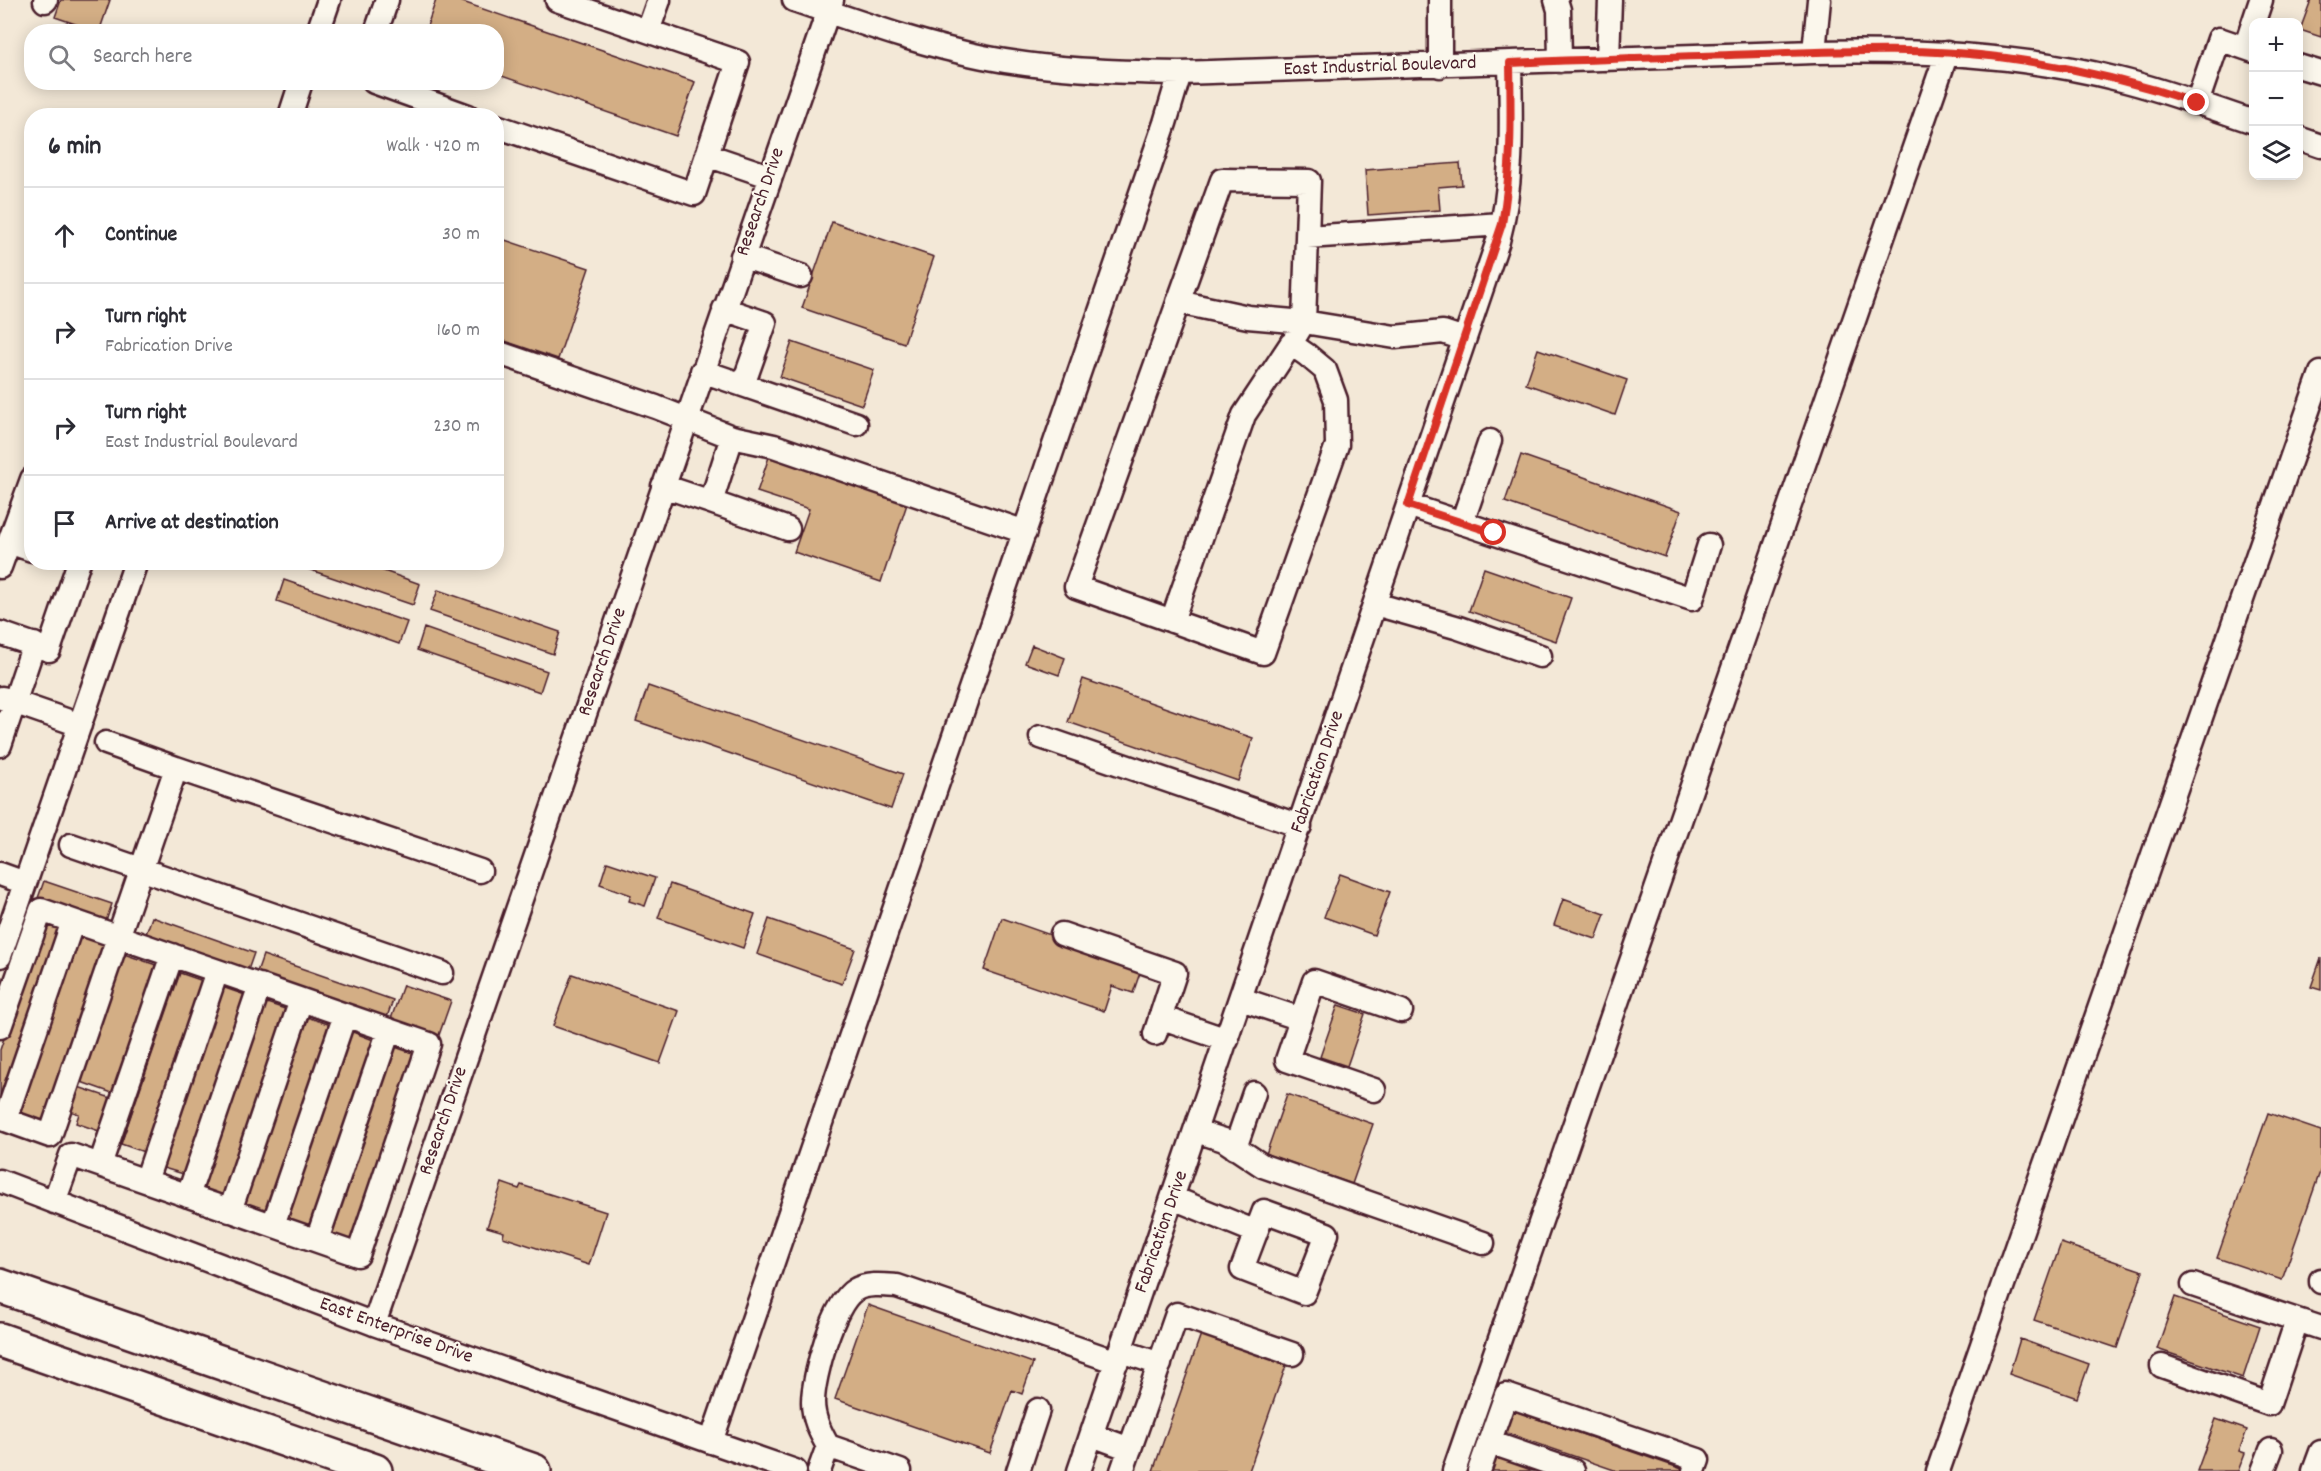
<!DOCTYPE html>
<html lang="en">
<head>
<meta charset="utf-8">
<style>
	:root { --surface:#fff; --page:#f7f7f7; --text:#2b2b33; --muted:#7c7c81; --line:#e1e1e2 }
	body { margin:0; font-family:Dekko,sans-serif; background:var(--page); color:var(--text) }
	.controls { position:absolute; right:18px; top:18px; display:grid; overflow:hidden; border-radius:12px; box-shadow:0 3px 15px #0003 }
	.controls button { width:54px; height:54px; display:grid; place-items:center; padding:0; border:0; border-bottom:2px solid var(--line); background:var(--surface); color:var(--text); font:30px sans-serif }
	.stop { position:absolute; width:18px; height:18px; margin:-14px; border:4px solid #d93025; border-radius:50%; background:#fff }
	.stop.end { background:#d93025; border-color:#fff; box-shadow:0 2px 6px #0008 }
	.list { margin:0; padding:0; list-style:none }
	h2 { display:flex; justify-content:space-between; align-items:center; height:78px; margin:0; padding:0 24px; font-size:26px }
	h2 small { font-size:20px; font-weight:400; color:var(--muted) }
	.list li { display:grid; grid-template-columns:39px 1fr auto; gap:18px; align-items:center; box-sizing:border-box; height:96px; padding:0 24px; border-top:2px solid var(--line) }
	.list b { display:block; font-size:22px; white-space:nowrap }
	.list p { margin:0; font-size:20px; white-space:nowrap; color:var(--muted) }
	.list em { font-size:20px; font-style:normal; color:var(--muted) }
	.icon { flex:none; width:33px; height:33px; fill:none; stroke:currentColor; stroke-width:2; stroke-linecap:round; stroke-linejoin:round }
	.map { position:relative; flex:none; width:2321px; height:1471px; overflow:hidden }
	.search { position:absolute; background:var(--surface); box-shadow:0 3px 15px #0003; left:24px; top:24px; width:480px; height:66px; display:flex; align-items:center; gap:15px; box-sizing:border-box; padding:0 21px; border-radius:24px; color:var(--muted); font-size:22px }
	.panel { position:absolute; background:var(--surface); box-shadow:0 3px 15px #0003; left:24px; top:108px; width:480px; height:462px; border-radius:24px }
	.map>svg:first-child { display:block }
	.building { fill:#d3ae85; stroke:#4a1f2b; stroke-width:1.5 }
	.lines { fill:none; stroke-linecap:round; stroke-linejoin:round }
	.minor-casing { stroke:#4a1f2b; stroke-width:27 }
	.highway-casing { stroke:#4a1f2b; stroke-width:38 }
	.minor { stroke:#fbf7ec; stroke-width:22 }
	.highway { stroke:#fbf7ec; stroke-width:33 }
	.route { stroke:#d93025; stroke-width:8 }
	.labels { text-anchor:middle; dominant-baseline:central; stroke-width:4.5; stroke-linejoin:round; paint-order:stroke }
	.street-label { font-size:20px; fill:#4a1f2b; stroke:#fbf7ec }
</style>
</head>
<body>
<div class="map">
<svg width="2321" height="1471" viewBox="0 0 2321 1471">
	<rect width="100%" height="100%" fill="#f3e8d7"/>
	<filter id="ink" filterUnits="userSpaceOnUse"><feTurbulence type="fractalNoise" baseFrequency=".0167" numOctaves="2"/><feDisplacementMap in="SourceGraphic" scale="12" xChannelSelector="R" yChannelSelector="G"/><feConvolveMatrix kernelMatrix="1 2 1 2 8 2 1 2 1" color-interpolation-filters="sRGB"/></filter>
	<g filter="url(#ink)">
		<path class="building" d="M61,0H110L99,32L55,17Z
			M436,0H457L695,82L676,136L496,74V32H425Z
			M2311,0H2321V37L2300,30Z
			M1460,163L1462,185L1438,187L1440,210L1368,215L1365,170Z
			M832,222L934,257L904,343L802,308Z
			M496,237L589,268L558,359L496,338Z
			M792,342L874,370L862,405L780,377Z
			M1538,349L1627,380L1615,415L1526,384Z
			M1521,455L1681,511L1665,557L1505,502Z
			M769,457L907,504L881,582L794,552L809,509L757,492Z
			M359,562L420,584L413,605L290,563Z
			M1484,568L1571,598L1556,641L1469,611Z
			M284,580L407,622L399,644L277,601Z
			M438,590L560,632L553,654L430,611Z
			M424,628L547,671L540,692L417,650Z
			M1032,645L1065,658L1059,675L1025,663Z
			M1083,679L1253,738L1238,781L1068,722Z
			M648,686L903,774L891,809L636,721Z
			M607,862L655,878L645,906L629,901L631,895L600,884Z
			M1340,874L1390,892L1374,935L1324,917Z
			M44,881L112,904L106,921L38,898Z
			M670,884L755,914L743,948L658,918Z
			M1563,899L1605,914L1596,939L1554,925Z
			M152,917L254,953L248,970L146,934Z
			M1002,918L1142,967L1133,993L1112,986L1104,1011L984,970Z
			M769,919L855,949L842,984L757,954Z
			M44,922L63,928L0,1107V1050Z
			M78,934L105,943L44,1122L17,1113Z
			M124,954L159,966L115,1094L81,1082Z
			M263,955L393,1000L387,1017L257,972Z
			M2321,958V990L2311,987Z
			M180,973L206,982L147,1153L121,1144Z
			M572,974L679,1011L660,1063L553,1026Z
			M403,985L451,1001L439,1035L391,1019Z
			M222,987L248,996L187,1175L160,1167Z
			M264,1002L291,1011L227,1199L200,1189Z
			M1338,1005L1365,1014L1347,1066L1320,1057Z
			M307,1017L334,1026L269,1213L242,1204Z
			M350,1031L376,1041L312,1228L285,1219Z
			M392,1046L415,1054L350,1241L328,1233Z
			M78,1087L114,1099L102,1132L76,1123L79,1114L70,1111Z
			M1287,1094L1373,1124L1352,1184L1266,1154Z
			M2268,1113L2321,1131V1169L2282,1280L2217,1258Z
			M502,1183L519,1189L521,1185L606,1212L589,1265L503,1237L504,1232L487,1227Z
			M2061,1243L2143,1271L2117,1348L2034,1320Z
			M2175,1297L2260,1326L2243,1378L2157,1349Z
			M868,1305L1033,1363L1022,1394L1012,1390L990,1453L835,1399Z
			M1201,1334L1287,1363L1249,1471H1153Z
			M2020,1339L2089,1364L2077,1398L2009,1374Z
			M1512,1410L1682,1469L1681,1471H1617L1504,1432Z
			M2216,1419L2247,1430L2239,1451L2245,1453L2238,1471H2197Z
			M1497,1452L1550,1471H1491Z"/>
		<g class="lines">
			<defs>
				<path id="minor" d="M794,0C856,21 918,44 983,57C1048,70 1113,72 1180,73L1814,52C1917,50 2018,54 2118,79C2164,90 2209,107 2254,122
					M1440,0V66
					M1556,0L1559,10L1560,61
					M45,1L46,0
					M648,31L659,0
					M318,32L329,0
					M376,32L387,0
					M2245,48L2261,0
					M1814,52L1819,0
					M1608,59L1610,0
					M2298,66L2321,73
					M374,82L468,116
					M2197,103L2219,39L2254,51
					M290,116L301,82
					M496,126L694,194L738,62L557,0
					M2298,138L2321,146
					M707,155L769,176
					M1307,237L1502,224
					M742,256L801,276
					M1178,302L1248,317L1304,322L1296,335
					M496,352L656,407L732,437L711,502L663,486
					M702,371L743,385L765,323L724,309
					M743,385L856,424
					M732,437L774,446L1025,532
					M711,502L788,529
					M1408,505L1692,599L1709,545
					M1462,523L1490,441
					M9,542L32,550
					M0,567L32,479
					M1375,604L1459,628L1540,656
					M1172,621L1244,415L1291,344L1307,355L1325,370L1336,400L1337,445L1263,653L1076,587L1222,180L1309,181L1304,322L1395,337L1443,332L1464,339
					M0,633L49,650L79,562
					M2,698L80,725
					M1041,737L1300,826
					M106,743L176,768
					M0,745L34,644
					M71,845L442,973
					M0,874L25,883
					M1062,934L1175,973L1155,1034
					M0,956L136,562
					M1241,999L1301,1019
					M1160,1017L1227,1040
					M0,1027L41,910L429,1044L358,1255L71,1155L54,1202
					M1374,1090L1287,1060L1314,981L1401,1011
					M0,1118L50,1136L176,768L480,871
					M5,1120L73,921
					M1196,1131L1224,1140L1263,1166L1483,1243
					M1235,1148L1254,1093
					M100,1165L172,955
					M0,1181L374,1324L795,1471
					M146,1181L217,971
					M188,1196L260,985
					M1173,1198L1256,1232
					M230,1211L301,1000
					M1264,1211L1327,1234L1304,1293L1242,1269Z
					M273,1225L345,1015
					M317,1240L389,1030
					M2321,1280V1282
					M2193,1285L2321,1328
					M374,1324L832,0
					M1121,1351L1160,1364
					M2162,1366L2269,1404L2297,1320
					M1092,1435L1130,1449
					M711,1442L1165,123L1180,73
					M1489,1442L1573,1471
					M828,1446L900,1471
					M819,1471L828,1446C820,1432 813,1418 813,1402C813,1377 833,1303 855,1290C867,1283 884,1285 897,1286L1117,1362
					M1018,1471L1038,1410
					M1079,1471L1498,241C1514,182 1511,123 1510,63
					M1122,1471L1177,1314L1292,1354
					M1454,1471L1947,53
					M1479,1471L1506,1395L1698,1460L1694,1471
					M1938,1471L2321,373
					M2263,1471L2271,1450
					M2314,1471L2321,1452"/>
				<path id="highway" d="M0,1286L534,1471
					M0,1340L375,1471"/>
			</defs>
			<use href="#minor" class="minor-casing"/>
			<use href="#highway" class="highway-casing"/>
			<use href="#minor" class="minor"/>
			<use href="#highway" class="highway"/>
		</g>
	</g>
	<g class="lines" filter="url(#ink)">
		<path class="route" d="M1494,533L1408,505L1502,224C1512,169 1511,119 1510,63C1593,59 1677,57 1760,54C1842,51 1925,47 2006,58C2071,67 2134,82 2197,103"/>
	</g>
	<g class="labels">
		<g class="street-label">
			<text transform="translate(1380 67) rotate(-2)">East Industrial Boulevard</text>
			<text transform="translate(761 202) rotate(-71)">Research Drive</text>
			<text transform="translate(603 662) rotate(-71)">Research Drive</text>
			<text transform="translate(1318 772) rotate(-71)">Fabrication Drive</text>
			<text transform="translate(444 1121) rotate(-71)">Research Drive</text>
			<text transform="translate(1162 1232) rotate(-71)">Fabrication Drive</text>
			<text transform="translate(396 1331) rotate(20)">East Enterprise Drive</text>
		</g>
	</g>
</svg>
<div class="controls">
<button>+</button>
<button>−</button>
<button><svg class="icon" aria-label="layers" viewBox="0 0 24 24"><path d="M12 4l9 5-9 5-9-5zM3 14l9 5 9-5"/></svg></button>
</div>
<div class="stop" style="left:1494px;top:533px"></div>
<div class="stop end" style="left:2197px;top:103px"></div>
<div class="search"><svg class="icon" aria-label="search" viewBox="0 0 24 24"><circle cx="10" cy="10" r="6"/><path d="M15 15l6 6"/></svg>Search here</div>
<section class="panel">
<h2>6 min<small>Walk · 420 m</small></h2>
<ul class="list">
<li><svg class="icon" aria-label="ahead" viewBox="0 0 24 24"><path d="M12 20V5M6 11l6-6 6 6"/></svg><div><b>Continue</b></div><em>30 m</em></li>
<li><svg class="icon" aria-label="right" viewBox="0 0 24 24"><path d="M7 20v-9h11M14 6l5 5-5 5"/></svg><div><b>Turn right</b><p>Fabrication Drive</p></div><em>160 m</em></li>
<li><svg class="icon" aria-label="right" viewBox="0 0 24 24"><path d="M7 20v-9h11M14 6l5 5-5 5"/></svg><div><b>Turn right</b><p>East Industrial Boulevard</p></div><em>230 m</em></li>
<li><svg class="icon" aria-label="arrive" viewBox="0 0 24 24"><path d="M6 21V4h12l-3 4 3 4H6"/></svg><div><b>Arrive at destination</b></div></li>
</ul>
</section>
</div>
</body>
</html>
